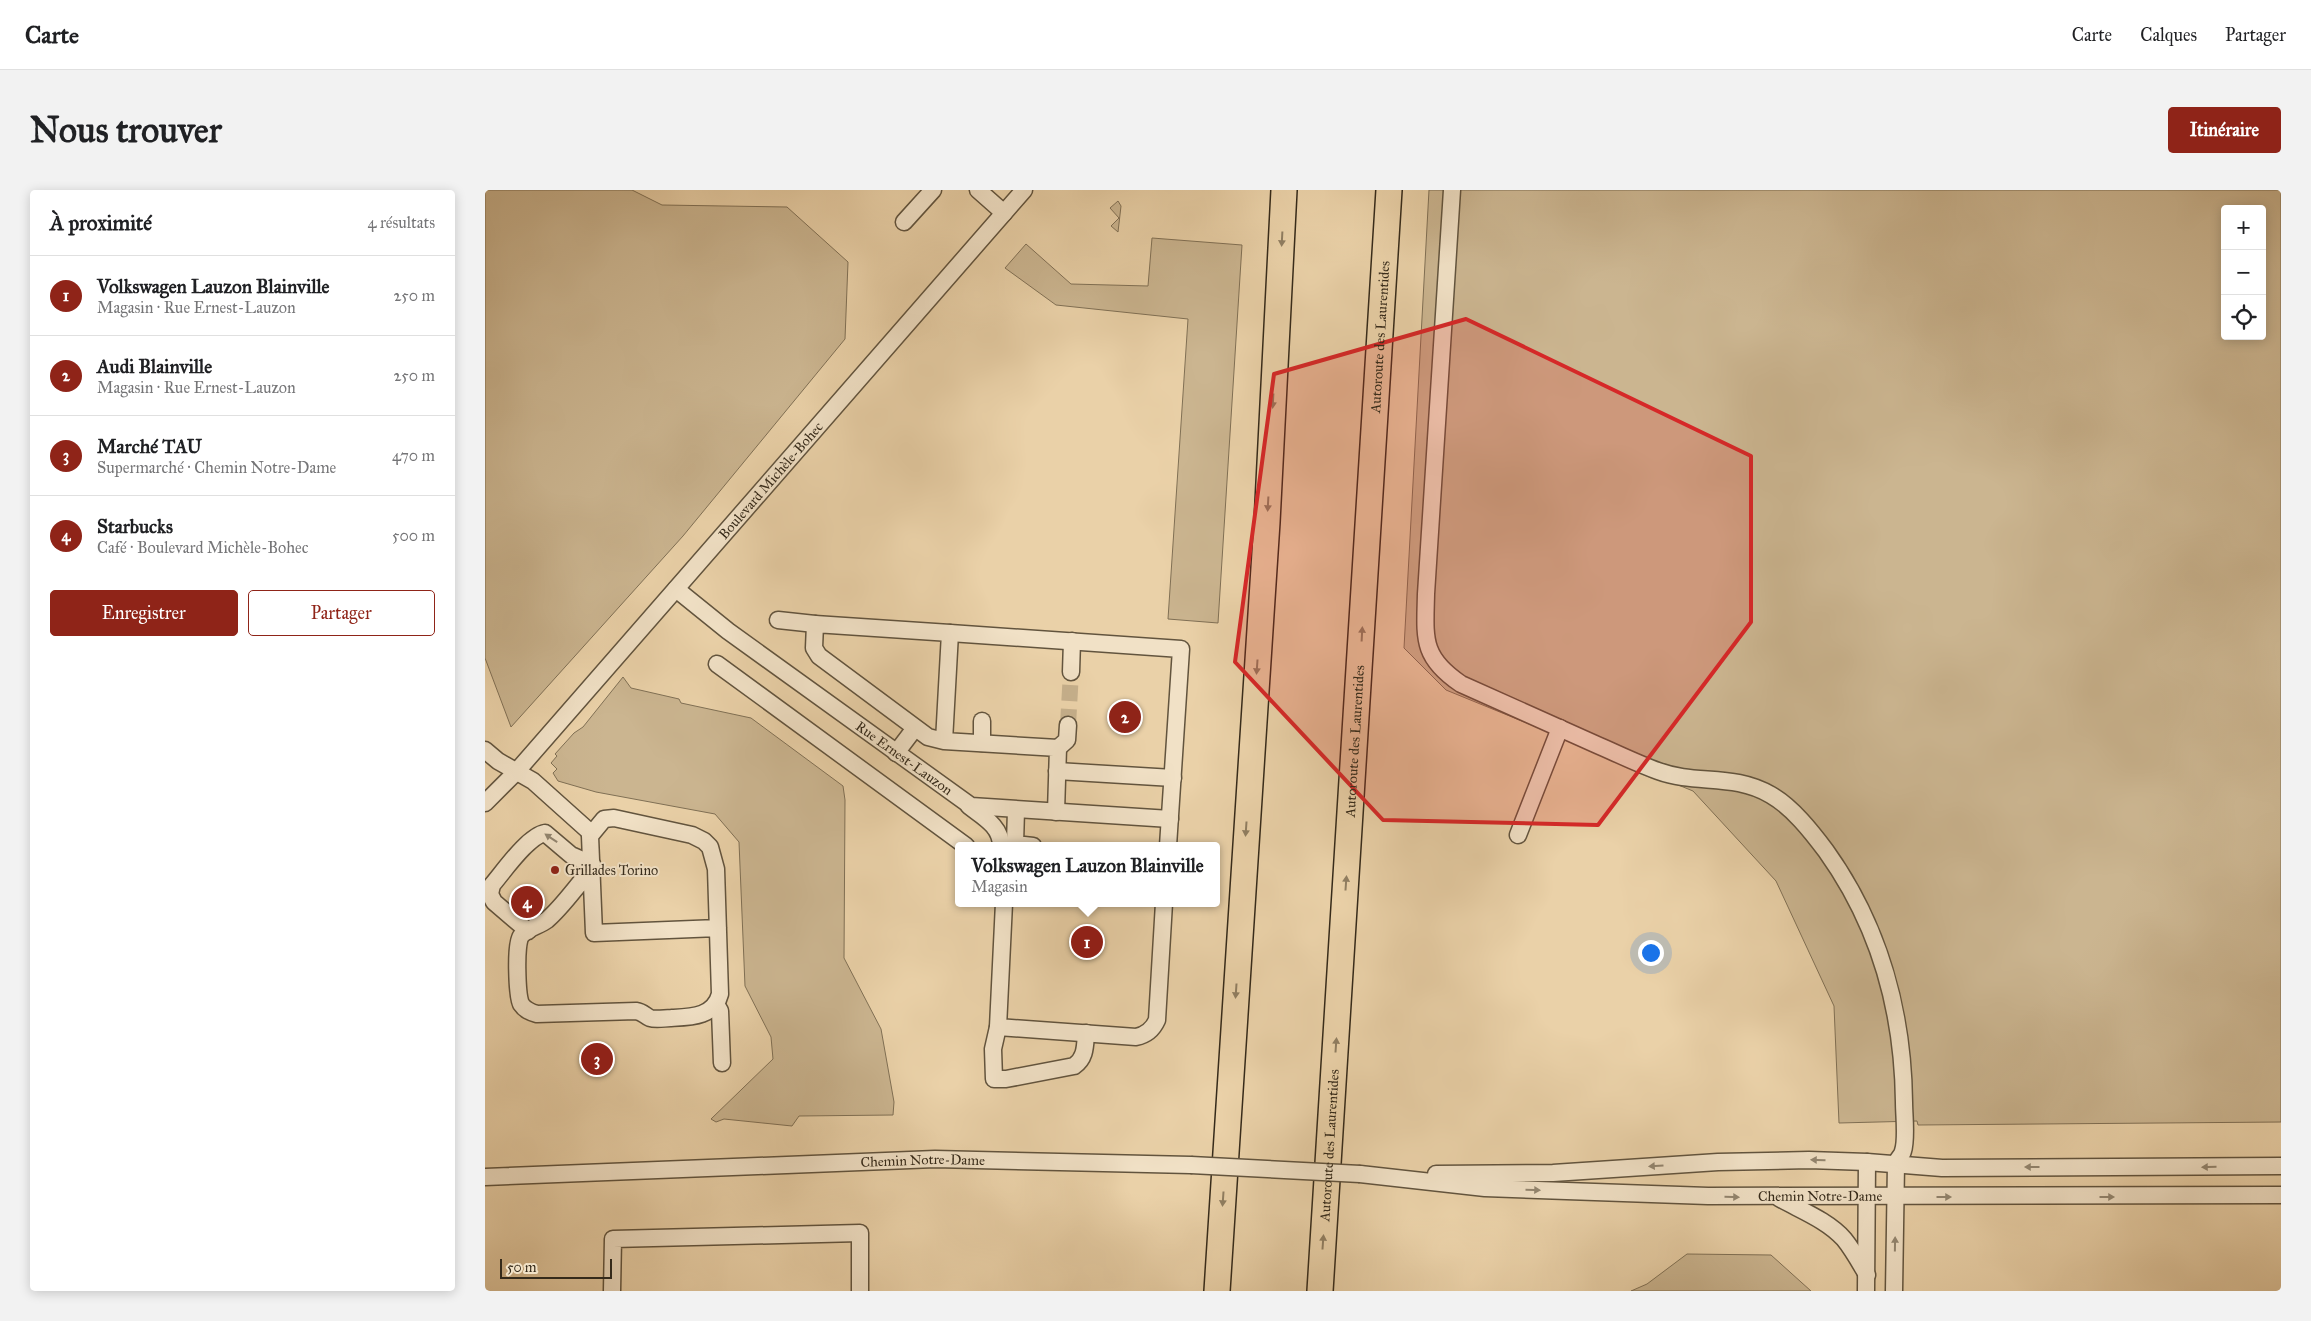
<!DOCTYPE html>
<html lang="fr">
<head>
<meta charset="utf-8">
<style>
	:root { --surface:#fff; --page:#f2f2f2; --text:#202124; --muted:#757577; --line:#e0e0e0; --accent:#8f2418 }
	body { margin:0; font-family:"IM FELL Great Primer",serif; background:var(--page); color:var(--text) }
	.controls { position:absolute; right:15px; top:15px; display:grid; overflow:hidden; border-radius:5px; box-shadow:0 2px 12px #0003 }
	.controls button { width:45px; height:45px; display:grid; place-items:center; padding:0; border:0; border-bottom:1px solid var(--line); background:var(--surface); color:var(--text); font:25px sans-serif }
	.scale { position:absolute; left:15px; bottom:12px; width:112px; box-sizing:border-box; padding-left:5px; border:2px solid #352a1a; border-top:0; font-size:14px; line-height:18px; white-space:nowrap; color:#352a1a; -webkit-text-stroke:4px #f1e1c6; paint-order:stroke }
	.you { position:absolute; left:1165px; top:762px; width:18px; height:18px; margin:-12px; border:4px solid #fff; border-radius:50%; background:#1a73e8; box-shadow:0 0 0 8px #1a73e833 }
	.badge { display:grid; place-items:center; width:32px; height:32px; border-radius:50%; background:var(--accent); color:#fff; font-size:16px; font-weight:700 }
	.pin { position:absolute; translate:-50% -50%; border:2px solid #fff; box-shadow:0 1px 5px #0006 }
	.popup { position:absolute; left:470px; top:652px; width:265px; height:65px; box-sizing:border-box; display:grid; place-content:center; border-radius:5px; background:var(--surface); filter:drop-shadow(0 1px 4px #0005); font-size:16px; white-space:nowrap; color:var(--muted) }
	.popup b { font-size:19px; color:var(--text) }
	.popup::after { content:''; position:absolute; left:50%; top:100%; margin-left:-10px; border:10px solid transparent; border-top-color:var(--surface) }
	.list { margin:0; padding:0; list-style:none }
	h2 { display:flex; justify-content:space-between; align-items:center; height:65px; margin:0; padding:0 20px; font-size:21px }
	h2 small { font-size:16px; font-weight:400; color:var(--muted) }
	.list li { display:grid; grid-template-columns:32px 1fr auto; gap:15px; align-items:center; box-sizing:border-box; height:80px; padding:0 20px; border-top:1px solid var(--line) }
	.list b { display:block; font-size:19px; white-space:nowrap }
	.list p { margin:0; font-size:16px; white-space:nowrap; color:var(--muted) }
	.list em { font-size:16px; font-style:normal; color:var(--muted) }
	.actions { display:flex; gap:10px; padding:15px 20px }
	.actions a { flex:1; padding:11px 0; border:1px solid var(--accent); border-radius:5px; text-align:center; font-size:18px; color:var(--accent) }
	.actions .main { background:var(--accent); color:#fff }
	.icon { flex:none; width:28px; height:28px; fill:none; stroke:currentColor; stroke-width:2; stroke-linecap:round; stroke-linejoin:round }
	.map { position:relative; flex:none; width:1796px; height:1101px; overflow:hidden; border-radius:5px }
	header { display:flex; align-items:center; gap:30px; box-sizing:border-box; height:70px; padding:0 25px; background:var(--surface); border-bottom:1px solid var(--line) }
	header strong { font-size:24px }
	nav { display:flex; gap:28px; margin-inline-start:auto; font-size:18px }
	.intro { display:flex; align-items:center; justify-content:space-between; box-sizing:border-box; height:120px; padding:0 30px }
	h1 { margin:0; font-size:35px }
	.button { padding:12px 22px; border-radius:5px; background:var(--accent); color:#fff; font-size:18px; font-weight:700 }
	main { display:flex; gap:30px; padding:0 30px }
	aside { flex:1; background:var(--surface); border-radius:5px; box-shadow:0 2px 12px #0003 }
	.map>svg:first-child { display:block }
	.green { fill:#cbb590; stroke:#807055; fill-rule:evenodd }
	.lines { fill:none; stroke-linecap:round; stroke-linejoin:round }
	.minor-tunnel { stroke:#c6b08c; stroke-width:16; stroke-dasharray:16 8; stroke-linecap:butt }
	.minor-casing { stroke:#62543e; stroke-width:19 }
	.highway-casing { stroke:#352a1a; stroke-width:28 }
	.minor { stroke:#f1e1c6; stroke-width:16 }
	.highway { stroke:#ead1a8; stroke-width:25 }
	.minor-bridge-casing { stroke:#62543e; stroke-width:19; stroke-linecap:butt }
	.minor-bridge { stroke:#f1e1c6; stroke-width:16 }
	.oneway { fill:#907e61 }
	.oneway2 { fill:#938670 }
	.marked { fill:#d62828; fill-opacity:0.2; stroke:#d62828; stroke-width:4; stroke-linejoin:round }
	.poi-dot { fill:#8f2418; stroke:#f1e1c6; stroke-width:2 }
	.labels { text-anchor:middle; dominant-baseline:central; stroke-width:4; stroke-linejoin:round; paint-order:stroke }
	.street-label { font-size:14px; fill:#352a1a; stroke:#f1e1c6 }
	.poi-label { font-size:14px; fill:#352a1a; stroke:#f1e1c6; text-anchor:start }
</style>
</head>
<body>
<header>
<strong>Carte</strong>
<nav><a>Carte</a><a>Calques</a><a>Partager</a></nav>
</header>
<div class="intro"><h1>Nous trouver</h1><a class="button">Itinéraire</a></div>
<main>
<aside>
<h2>À proximité<small>4 résultats</small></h2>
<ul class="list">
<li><span class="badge">1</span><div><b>Volkswagen Lauzon Blainville</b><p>Magasin · Rue Ernest-Lauzon</p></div><em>250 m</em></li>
<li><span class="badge">2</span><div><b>Audi Blainville</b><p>Magasin · Rue Ernest-Lauzon</p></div><em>250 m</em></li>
<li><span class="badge">3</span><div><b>Marché TAU</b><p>Supermarché · Chemin Notre-Dame</p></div><em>470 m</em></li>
<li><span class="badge">4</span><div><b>Starbucks</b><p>Café · Boulevard Michèle-Bohec</p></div><em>500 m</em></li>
</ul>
<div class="actions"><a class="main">Enregistrer</a><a>Partager</a></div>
</aside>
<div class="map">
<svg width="1796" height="1101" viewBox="0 0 1796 1101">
	<rect width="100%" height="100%" fill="#ead1a8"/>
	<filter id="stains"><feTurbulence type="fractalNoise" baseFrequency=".004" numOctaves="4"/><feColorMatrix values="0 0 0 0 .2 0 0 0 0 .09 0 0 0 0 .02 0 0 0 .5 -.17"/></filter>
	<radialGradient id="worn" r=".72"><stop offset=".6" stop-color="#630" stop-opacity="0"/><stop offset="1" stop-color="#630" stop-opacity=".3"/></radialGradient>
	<path class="green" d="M0,0H147L177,15L302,17L363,72L360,149L198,346L26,537L0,468Z
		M944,0H1796V932L1433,935L1432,931L1354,933L1349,816L1291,691L1208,601L961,500L919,458ZM1740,19H1777V146H1740Z
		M633,11L636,16L633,42L626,36L634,28L625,18Z
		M667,48L757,55L733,433L683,429L703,129L571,115L520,78L541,54L586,94L663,96Z
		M138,487L146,498L194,509L196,513L266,528L358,596L360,610L359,768L396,839L409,912L408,925L314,926L307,936L239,929L231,932L226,929L288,869L286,847L260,796L254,652L230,624L111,602L73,591L68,583L72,579L66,573L72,566L70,564L89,543L98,537Z
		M1202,1064L1286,1065L1326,1101H1146L1162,1094Z"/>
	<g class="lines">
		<path class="minor-tunnel" d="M583,535L586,482"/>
		<defs>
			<g id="minor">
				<path d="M493,0L519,23"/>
				<path d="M967,0L941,404C940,448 936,467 976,494C1021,514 1065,534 1110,554C1131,563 1151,573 1173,581C1211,595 1249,583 1286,605C1307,617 1326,641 1341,661C1394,735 1418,822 1419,912C1419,926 1422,949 1418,961C1417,966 1412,969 1411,974L1409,1101"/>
				<path d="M419,32L448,0"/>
				<path id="s1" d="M191,399L243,441L486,616L685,629"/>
				<path d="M293,430L330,434"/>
				<path d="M465,443L696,459L683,656"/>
				<path d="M232,474L481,656"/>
				<path d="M586,482L587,451"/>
				<path d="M459,551L443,547L334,466L329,458L330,434L465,443L459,551L573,558L571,622"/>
				<path d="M497,553V531"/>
				<path d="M573,558L582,550L583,535"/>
				<path d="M0,560L13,571L48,591L106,643"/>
				<path d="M411,563L430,538"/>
				<path d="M572,581L688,588"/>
				<path id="s2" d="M0,613L32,581L539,0"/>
				<path d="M484,616C498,627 516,636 516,656"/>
				<path d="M531,620L530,654L548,656"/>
				<path d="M1033,645L1075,538"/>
				<path d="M107,683L100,687C88,701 76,718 62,730C54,736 42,738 36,746C30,753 32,805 36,814C40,820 45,822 52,824L151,821C158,822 160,826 165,828C171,830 180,828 186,828C206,827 229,827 235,804L231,679L225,657L219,651L207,645L129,628L119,629L105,646L109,743L233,738"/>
				<path d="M519,713L513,837L651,847C661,845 668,839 672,830L679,713"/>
				<path d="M43,741L9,712L5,704L7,695C19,681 43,646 60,643L86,665L107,674"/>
				<path d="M231,814L235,821L237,873"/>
				<path d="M513,837L508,859L509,889H521L589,876C601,868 600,855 601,843"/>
				<path id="s3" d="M875,984L1000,998L1223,1006L1796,1005"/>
				<path d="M951,984L1068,983L1233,972L1324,970L1382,972L1457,978L1796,976"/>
				<path id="s4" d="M0,987L450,969L706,975"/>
				<path d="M1294,1008C1315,1020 1342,1030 1359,1049C1368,1060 1375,1073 1382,1085"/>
				<path d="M127,1101L128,1049L375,1043V1101"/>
				<path d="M1381,1101L1382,972"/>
			</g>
			<g id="highway">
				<path d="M732,1101L782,332L799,0"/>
				<path id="s5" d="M835,1101L904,0"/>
			</g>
		</defs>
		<use href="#minor" class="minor-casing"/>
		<use href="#highway" class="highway-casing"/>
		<use href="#minor" class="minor"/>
		<use href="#highway" class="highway"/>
		<defs>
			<path id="minor-bridge" d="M706,975L875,984"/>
		</defs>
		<use href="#minor-bridge" class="minor-bridge-casing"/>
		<use href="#minor-bridge" class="minor-bridge"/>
	</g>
	<defs><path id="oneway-solid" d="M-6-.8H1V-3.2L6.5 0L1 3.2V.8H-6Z" transform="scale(1.25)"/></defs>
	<g class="oneway">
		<use href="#oneway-solid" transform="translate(797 49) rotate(93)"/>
		<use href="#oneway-solid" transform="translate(788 211) rotate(93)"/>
		<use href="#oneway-solid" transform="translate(783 314) rotate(93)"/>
		<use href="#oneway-solid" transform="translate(877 444) rotate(-87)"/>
		<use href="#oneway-solid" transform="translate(772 477) rotate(94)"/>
		<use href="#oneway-solid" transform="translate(761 639) rotate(94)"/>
		<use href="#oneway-solid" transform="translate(861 693) rotate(-86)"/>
		<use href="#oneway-solid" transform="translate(751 801) rotate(94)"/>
		<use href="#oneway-solid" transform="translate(851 855) rotate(-86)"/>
		<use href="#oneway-solid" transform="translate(738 1009) rotate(94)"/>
		<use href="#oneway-solid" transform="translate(838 1052) rotate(-86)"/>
	</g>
	<g class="oneway2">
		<use href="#oneway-solid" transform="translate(66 648) rotate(-146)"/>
		<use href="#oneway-solid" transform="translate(1333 970) rotate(-179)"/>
		<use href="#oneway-solid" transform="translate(1171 976) rotate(176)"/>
		<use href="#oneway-solid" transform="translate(1547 977) rotate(180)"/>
		<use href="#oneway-solid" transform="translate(1724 977) rotate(179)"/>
		<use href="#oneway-solid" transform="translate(1048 1000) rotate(2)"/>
		<use href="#oneway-solid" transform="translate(1247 1007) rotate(1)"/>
		<use href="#oneway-solid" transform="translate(1459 1007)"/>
		<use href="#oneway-solid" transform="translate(1622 1007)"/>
		<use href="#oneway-solid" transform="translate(1410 1054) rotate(-89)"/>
	</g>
	<path class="marked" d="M981,129L1266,266V432L1113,635L898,630L750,472L789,184Z"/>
	<circle class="poi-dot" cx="70" cy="680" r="5"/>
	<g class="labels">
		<g class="street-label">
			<text stroke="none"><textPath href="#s5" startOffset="956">Autoroute des Laurentides</textPath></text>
			<text stroke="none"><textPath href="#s2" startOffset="431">Boulevard Michèle-Bohec</textPath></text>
			<text stroke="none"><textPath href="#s5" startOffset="551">Autoroute des Laurentides</textPath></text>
			<text stroke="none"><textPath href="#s1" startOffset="284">Rue Ernest-Lauzon</textPath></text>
			<text stroke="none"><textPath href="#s5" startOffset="146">Autoroute des Laurentides</textPath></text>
			<text stroke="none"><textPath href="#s4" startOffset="438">Chemin Notre-Dame</textPath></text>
			<text stroke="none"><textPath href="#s3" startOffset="461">Chemin Notre-Dame</textPath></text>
		</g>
		<g class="poi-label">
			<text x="80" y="680">Grillades Torino</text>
		</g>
	</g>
	<rect width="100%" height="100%" filter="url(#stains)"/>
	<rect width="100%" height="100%" fill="url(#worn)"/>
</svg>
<div class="controls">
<button>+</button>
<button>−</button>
<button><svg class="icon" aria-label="locate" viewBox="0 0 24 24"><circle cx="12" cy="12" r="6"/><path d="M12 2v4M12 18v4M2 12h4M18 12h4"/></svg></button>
</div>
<div class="scale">50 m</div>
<div class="you"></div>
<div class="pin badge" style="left:602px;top:752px">1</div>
<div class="popup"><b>Volkswagen Lauzon Blainville</b>Magasin</div>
<div class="pin badge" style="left:640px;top:527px">2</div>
<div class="pin badge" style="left:112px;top:869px">3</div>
<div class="pin badge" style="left:42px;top:712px">4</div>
</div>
</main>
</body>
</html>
